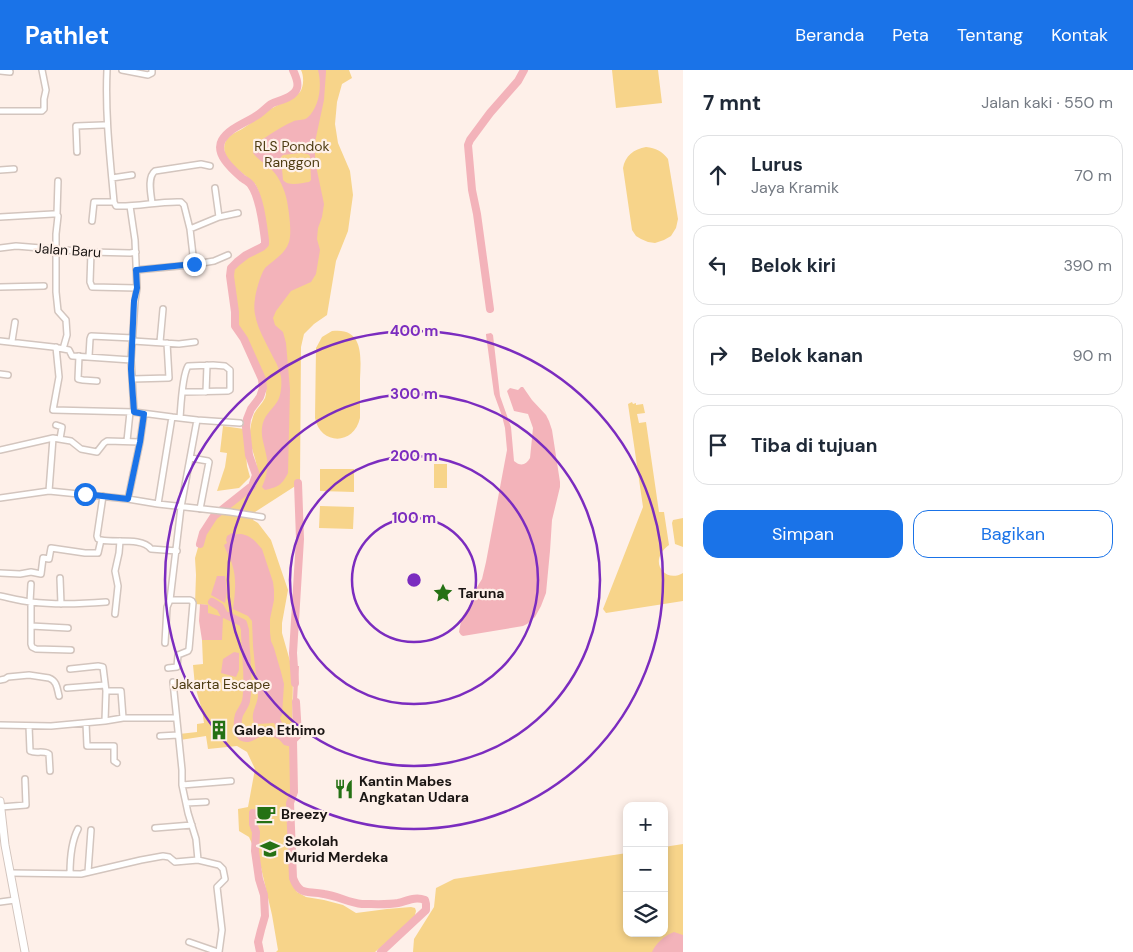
<!DOCTYPE html>
<html lang="id">
<head>
<meta charset="utf-8">
<style>
	:root { --surface:#fff; --page:#f6f6f7; --text:#1f2937; --muted:#747a83; --line:#e0e1e3; --accent:#1a73e8 }
	body { margin:0; font-family:"DM Sans",sans-serif; background:var(--page); color:var(--text) }
	.controls { position:absolute; right:15px; bottom:15px; display:grid; overflow:hidden; border-radius:10px; box-shadow:0 2px 8px #0003 }
	.controls button { width:45px; height:45px; display:grid; place-items:center; padding:0; border:0; border-bottom:1px solid var(--line); background:var(--surface); color:var(--text); font:25px sans-serif }
	.stop { position:absolute; width:15px; height:15px; margin:-11px; border:4px solid #1a73e8; border-radius:50%; background:#fff }
	.stop.end { background:#1a73e8; border-color:#fff; box-shadow:0 1px 5px #0008 }
	.list { margin:0; padding:0; list-style:none }
	h2 { display:flex; justify-content:space-between; align-items:center; height:65px; margin:0; padding:0 20px; font-size:21px }
	h2 small { font-size:16px; font-weight:400; color:var(--muted) }
	.list li { display:grid; grid-template-columns:32px 1fr auto; gap:15px; align-items:center; box-sizing:border-box; height:80px; margin:0 10px 10px; padding:0 10px; border:1px solid var(--line); border-radius:15px }
	.list b { display:block; font-size:19px; white-space:nowrap }
	.list p { margin:0; font-size:16px; white-space:nowrap; color:var(--muted) }
	.list em { font-size:16px; font-style:normal; color:var(--muted) }
	.actions { display:flex; gap:10px; padding:15px 20px }
	.actions a { flex:1; padding:11px 0; border:1px solid var(--accent); border-radius:15px; text-align:center; font-size:18px; color:var(--accent) }
	.actions .main { background:var(--accent); color:#fff }
	.icon { flex:none; width:28px; height:28px; fill:none; stroke:currentColor; stroke-width:2; stroke-linecap:round; stroke-linejoin:round }
	.map { position:relative; flex:none; width:683px; height:882px; overflow:hidden }
	header { display:flex; align-items:center; gap:30px; box-sizing:border-box; height:70px; padding:0 25px; background:var(--accent); color:#fff }
	header strong { font-size:24px }
	nav { display:flex; gap:28px; margin-inline-start:auto; font-size:18px }
	main { display:flex }
	aside { flex:1; background:var(--surface) }
	.map>svg:first-child { display:block }
	.green { fill:#f7d48a }
	.water { fill:#f3b3ba; fill-rule:evenodd }
	.lines { fill:none; stroke-linecap:round; stroke-linejoin:round }
	.river { stroke:#f3b3ba; stroke-width:8 }
	.street-casing { stroke:#d3c5be; stroke-width:8 }
	.secondary-casing { stroke:#d3c5be; stroke-width:9 }
	.street { stroke:#fff; stroke-width:5 }
	.secondary { stroke:#fff; stroke-width:7 }
	.route { stroke:#1a73e8; stroke-width:6 }
	.ring { fill:none; stroke:#7b2cbf; stroke-width:2.5 }
	.labels { text-anchor:middle; dominant-baseline:central; stroke-width:4.5; stroke-linejoin:round; paint-order:stroke }
	.park-label { font-size:14px; fill:#4e3c12; stroke:#fef0e9 }
	.street-label { font-size:14px; fill:#1a1513; stroke:#fef0e9 }
	.poi-label { font-size:14px; font-weight:bold; fill:#1a1513; stroke:#fef0e9; text-anchor:start }
	.centre { fill:#7b2cbf; stroke:#fef0e9; stroke-width:2.5 }
	.ring-label { font-size:15px; text-anchor:middle; font-weight:bold; fill:#7b2cbf; stroke:#fef0e9; stroke-width:4.5; stroke-linejoin:round; paint-order:stroke }
</style>
</head>
<body>
<header>
<strong>Pathlet</strong>
<nav><a>Beranda</a><a>Peta</a><a>Tentang</a><a>Kontak</a></nav>
</header>
<main>
<div class="map">
<svg width="683" height="882" viewBox="0 0 683 882">
	<rect width="100%" height="100%" fill="#fef0e9"/>
	<path class="green" d="M301,0H349L352,8L342,14L337,32L335,54L338,73L350,101L353,125L348,161L336,191L327,245L314,254L304,264L301,277L300,413L255,442L253,450L258,453L271,470L288,520L282,553V563L290,591L293,603L292,677L293,681L294,690L291,809L297,822L306,827L324,830L343,835L356,843L387,839L411,837L415,838L416,841L414,849L375,882H276L278,880L272,845L259,789L249,767L239,761L238,739L248,737L255,699L247,682L237,676L208,679L206,666L180,670L179,664L197,662V654L204,653L202,640L195,616L193,595L203,594L202,570H222L208,543V535L195,534L196,505L195,488L199,474H203L206,461L215,448L254,416C264,398 249,382 250,363C250,358 252,349 254,344C257,338 262,334 265,328C272,308 247,274 238,257C236,250 238,244 237,238C235,227 228,209 233,199C240,186 265,184 267,170C265,155 263,126 255,114C246,104 219,90 225,73C227,66 236,62 242,59C251,53 259,47 267,41C275,36 294,28 300,22C304,16 304,6 301,0Z
		M612,0H658L662,33L616,38Z
		M646,77C656,78 662,81 668,89L678,149L676,158L671,166L664,170L655,173L648,172L641,169L636,166L632,160L623,98C625,86 634,79 646,77Z
		M332,261C364,257 361,287 360,309C360,322 360,335 360,348C354,376 320,375 315,348L316,278L322,267Z
		M632,332L633,334L636,333V335L643,334L645,343L637,344L639,353L646,352L659,442H664L669,475C647,491 665,514 683,503V531L606,543L603,539L643,437L628,334Z
		M223,356L244,359L247,396L250,407L239,418L217,421L225,397L227,383L220,382Z
		M434,394H447V418H434Z
		M320,399H354V422L320,421Z
		M320,436L354,437L353,459L319,458Z
		M683,448V477L675,474L672,453L673,450Z
		M683,774V882H413L414,869L434,837L436,818L454,809L627,783V863H664V777Z"/>
	<path class="water" d="M318,0H326V2L324,30L315,72V91L324,134L322,147L318,158L317,169L320,180L316,204L311,212L291,221L276,241L273,248L275,255L283,262L286,273L290,319L288,403C282,415 278,417 265,420L262,417C267,406 269,395 266,384C264,374 261,367 262,358C263,346 271,341 277,332C281,327 282,314 281,307C280,301 277,294 274,289C265,270 251,250 255,229C256,221 261,202 266,197C275,189 285,184 289,172C292,162 289,142 287,131C285,121 280,108 272,100C266,94 258,90 253,83L254,77L258,72C268,66 282,56 292,52C297,49 302,51 307,48C320,37 322,15 318,0ZM300,83L308,84L310,86L311,110L309,112C301,113 289,117 283,110L281,87L283,85Z
		M491,263L493,265L500,326L511,357L514,391C521,397 526,395 530,388L533,358L528,344L514,341L507,321L510,318L518,320L521,317H523L532,330L546,345L549,351L552,360L560,412V417L552,450L550,481L546,523L541,536L535,547L527,554L523,556L463,566L461,565L459,562L461,551L464,544L471,534V527L482,509L486,492L507,380L505,358L502,346L494,324L486,265V264Z
		M232,463C240,466 232,464 240,464C251,465 256,472 262,479L273,512L274,520V530L270,549V562L271,571L274,578L281,602L284,614L282,645L280,648L286,662L288,663L292,661L294,596H299L295,665L296,690H294L293,681L292,677L284,675L277,667L279,663L274,653L258,654L254,653C250,643 257,636 258,626L253,576L252,551L248,546L233,539C235,524 237,509 232,494C231,488 226,482 224,475L227,473L226,470L227,466Z
		M217,506H225L227,521L225,533L211,525Z
		M200,534L208,535V543L223,547L222,570H202L199,551Z
		M234,582L239,583V600L236,607L221,603L223,589Z
		M674,862L683,865V882H652C655,874 665,865 674,862Z"/>
	<g class="lines">
		<path class="river" d="M490,239L477,144L472,120L468,75L470,70L490,43L518,11L524,0
			M200,474L203,463L214,446L252,416L256,405L249,385L246,357L247,349L251,339L260,327L263,318L262,309L244,269L235,256V242L230,206L231,198L237,192L246,185L262,177L265,174V170C263,155 260,127 251,115C249,112 245,110 242,108C233,100 214,84 222,70C230,57 248,52 259,44C263,41 267,37 271,34C279,30 294,28 297,18C299,12 295,5 293,0
			M212,532L220,537L224,544L243,553L245,560C245,582 250,609 246,631C245,636 241,640 239,645C237,651 237,663 242,667C250,671 257,662 264,661C271,660 280,666 286,668
			M295,613L293,583L300,469L298,413
			M296,632L298,665L293,670L294,722L290,733L293,808C300,827 308,820 324,824C338,826 349,833 362,834C374,834 387,835 398,833C407,831 415,826 425,830L426,834V840L381,882
			M253,743V754L256,762L255,781L259,809L264,825L265,846L261,860L258,872L260,882"/>
		<defs>
			<path id="street" d="M107,0C105,44 110,88 114,132L116,136C138,137 159,131 181,132L184,135L190,159
				M122,0L148,5L152,3V0
				M0,1L10,2
				M0,41H42L44,39V29L46,20L42,0
				M77,82L76,56L103,55H107
				M0,100L14,99
				M112,108L132,105
				M215,118L219,147
				M152,133C151,124 147,107 155,101L201,94L210,96
				M130,136L135,170L137,218L135,231L131,290L134,342L172,347L158,434
				M57,144L58,111
				M0,147L53,144H57L58,146L56,164V222L58,241L66,250L67,265L63,279
				M92,151L94,132H114
				M0,178L16,176L91,182L130,183L136,182
				M91,182L90,212L92,217L137,218
				M194,194L190,159L219,147L238,143
				M136,200L190,195L214,191L228,185
				M0,217L44,216
				M0,271L53,277L69,280L72,286H73L131,290
				M12,271L15,252
				M133,271L179,274L195,272
				M160,272L163,239
				M56,277L59,307L53,340L134,342
				M79,286L78,309L83,310L97,311
				M89,286L90,269L91,266L133,268
				M0,304L8,305
				M132,309L169,308L167,273
				M206,322L207,295
				M172,347L180,348C181,335 182,306 188,296L213,295L225,296L230,300V320L228,321L183,322
				M180,348L197,350L240,353
				M56,355L62,357L60,369
				M127,371L130,342
				M0,380L53,368L71,371L81,379L97,382L104,373L107,371L140,372
				M191,388L208,391L209,392L200,439
				M49,421L53,368
				M0,428L49,421L128,429L158,434L230,442L262,447
				M128,429L140,372L144,344
				M101,470C115,473 142,467 151,479L177,481
				M0,503L20,504L31,502L41,504L43,488L49,489L51,478L85,483H98L101,470L98,469L97,466L103,426
				M60,508L61,534
				M0,526C10,528 21,531 31,532C56,535 81,534 106,532
				M30,532L31,514
				M31,532V574L32,577L36,579L71,580
				M115,544L118,516L115,501L119,483L120,471
				M31,556L68,558
				M165,573L167,537L170,530L181,437L197,350
				M168,598L177,597L178,585L188,581L189,579L193,533L192,531L190,530H170
				M70,599L98,596L103,597L106,621L105,651
				M0,610L5,609L8,607L29,605L49,608C57,611 57,618 59,626
				M173,612L182,700V715L188,743L196,769L198,790
				M67,618L105,615
				M106,621H121L123,648
				M86,653L87,676H114V691L117,693
				M0,655L51,656L105,651L123,648H176
				M29,656L30,681C36,684 43,680 49,684L50,701
				M160,666L178,665
				M182,715L231,711
				M186,733L206,732
				M1,737L26,735L25,709
				M155,758L192,755
				M88,802L91,760
				M10,803L81,804L141,790L163,786L169,787L175,792L198,790L219,795L223,799L225,809L217,817L222,860L219,882
				M70,804C70,789 71,772 78,759
				M0,832L15,830
				M189,872L218,882"/>
			<path id="secondary" d="M0,731L5,775L25,882"/>
		</defs>
		<use href="#street" class="street-casing"/>
		<use href="#secondary" class="secondary-casing"/>
		<use href="#street" class="street"/>
		<use href="#secondary" class="secondary"/>
	</g>
	<g class="lines">
		<path class="route" d="M85,424L128,429L140,372L144,344L134,342L131,299L134,231L137,218L136,200L194,194"/>
	</g>
	<g class="ring">
		<circle cx="414" cy="510" r="62"/>
		<circle cx="414" cy="510" r="124"/>
		<circle cx="414" cy="510" r="186"/>
		<circle cx="414" cy="510" r="249"/>
	</g>
	<defs>
		<symbol id="sight-bare" viewBox="-9 -9 18 18"><path d="M0-6L1.8-2.2L6-1.7L2.9 1.2L3.7 5.4L0 3.3L-3.7 5.4L-2.9 1.2L-6-1.7L-1.8-2.2Z" fill="#257114" stroke="#fef0e9" stroke-width="2.5" paint-order="stroke"/></symbol>
		<symbol id="building-bare" viewBox="-9 -9 18 18"><path d="M-4-6H4V6H1V3H-1V6H-4ZM-2.5-4.3h1.7v1.8h-1.7ZM.8-4.3h1.7v1.8H.8ZM-2.5-1h1.7V.8h-1.7ZM.8-1h1.7V.8H.8Z" fill="#257114" stroke="#fef0e9" stroke-width="2.5" paint-order="stroke"/></symbol>
		<symbol id="restaurant-bare" viewBox="-9 -9 18 18"><path d="M-5-6h1v4h1v-4h1v4h1v-4h1v5L-1.5 .5V6h-2V.5L-5-1ZM5-6V6H3V1.5H1.5Q1.5-4 5-6Z" fill="#257114" stroke="#fef0e9" stroke-width="2.5" paint-order="stroke"/></symbol>
		<symbol id="cafe-bare" viewBox="-9 -9 18 18"><path d="M-5.5-4.5H6V0H3Q3 3.5 0 3.5H-2.5Q-5.5 3.5-5.5 0ZM3-3.2v2h1.7v-2ZM-6 4.5H4V6H-6Z" fill="#257114" stroke="#fef0e9" stroke-width="2.5" paint-order="stroke"/></symbol>
		<symbol id="school-bare" viewBox="-9 -9 18 18"><path d="M0-5L7-2L0 1L-7-2ZM-4 1L0 2.5L4 1V4Q0 6-4 4Z" fill="#257114" stroke="#fef0e9" stroke-width="2.5" paint-order="stroke"/></symbol>
	</defs>
	<g fill-rule="evenodd">
		<use href="#sight-bare" x="429" y="509" width="28" height="28"/>
		<use href="#building-bare" x="205" y="646" width="28" height="28"/>
		<use href="#restaurant-bare" x="330" y="705" width="28" height="28"/>
		<use href="#cafe-bare" x="252" y="730" width="28" height="28"/>
		<use href="#school-bare" x="256" y="765" width="28" height="28"/>
	</g>
	<g class="labels">
		<g class="park-label">
			<text x="292" y="76">RLS Pondok<tspan x="292" dy="16">Ranggon</tspan></text>
			<text x="221" y="614">Jakarta Escape</text>
		</g>
		<g class="street-label">
			<text transform="translate(68 180) rotate(4)">Jalan Baru</text>
		</g>
		<g class="poi-label">
			<text x="458" y="523">Taruna</text>
			<text x="234" y="660">Galea Ethimo</text>
			<text x="359" y="711">Kantin Mabes<tspan x="359" dy="16">Angkatan Udara</tspan></text>
			<text x="281" y="744">Breezy</text>
			<text x="285" y="771">Sekolah<tspan x="285" dy="16">Murid Merdeka</tspan></text>
		</g>
	</g>
	<circle cx="414" cy="510" r="8" class="centre"/>
	<g class="ring-label">
		<text x="414" y="266">400 m</text>
		<text x="414" y="329">300 m</text>
		<text x="414" y="391">200 m</text>
		<text x="414" y="453">100 m</text>
	</g>
</svg>
<div class="controls">
<button>+</button>
<button>−</button>
<button><svg class="icon" aria-label="layers" viewBox="0 0 24 24"><path d="M12 4l9 5-9 5-9-5zM3 14l9 5 9-5"/></svg></button>
</div>
<div class="stop" style="left:85px;top:424px"></div>
<div class="stop end" style="left:194px;top:194px"></div>
</div>
<aside>
<h2>7 mnt<small>Jalan kaki · 550 m</small></h2>
<ul class="list">
<li><svg class="icon" aria-label="ahead" viewBox="0 0 24 24"><path d="M12 20V5M6 11l6-6 6 6"/></svg><div><b>Lurus</b><p>Jaya Kramik</p></div><em>70 m</em></li>
<li><svg class="icon" aria-label="left" viewBox="0 0 24 24"><path d="M17 20v-9H6M10 6l-5 5 5 5"/></svg><div><b>Belok kiri</b></div><em>390 m</em></li>
<li><svg class="icon" aria-label="right" viewBox="0 0 24 24"><path d="M7 20v-9h11M14 6l5 5-5 5"/></svg><div><b>Belok kanan</b></div><em>90 m</em></li>
<li><svg class="icon" aria-label="arrive" viewBox="0 0 24 24"><path d="M6 21V4h12l-3 4 3 4H6"/></svg><div><b>Tiba di tujuan</b></div></li>
</ul>
<div class="actions"><a class="main">Simpan</a><a>Bagikan</a></div>
</aside>
</main>
</body>
</html>
